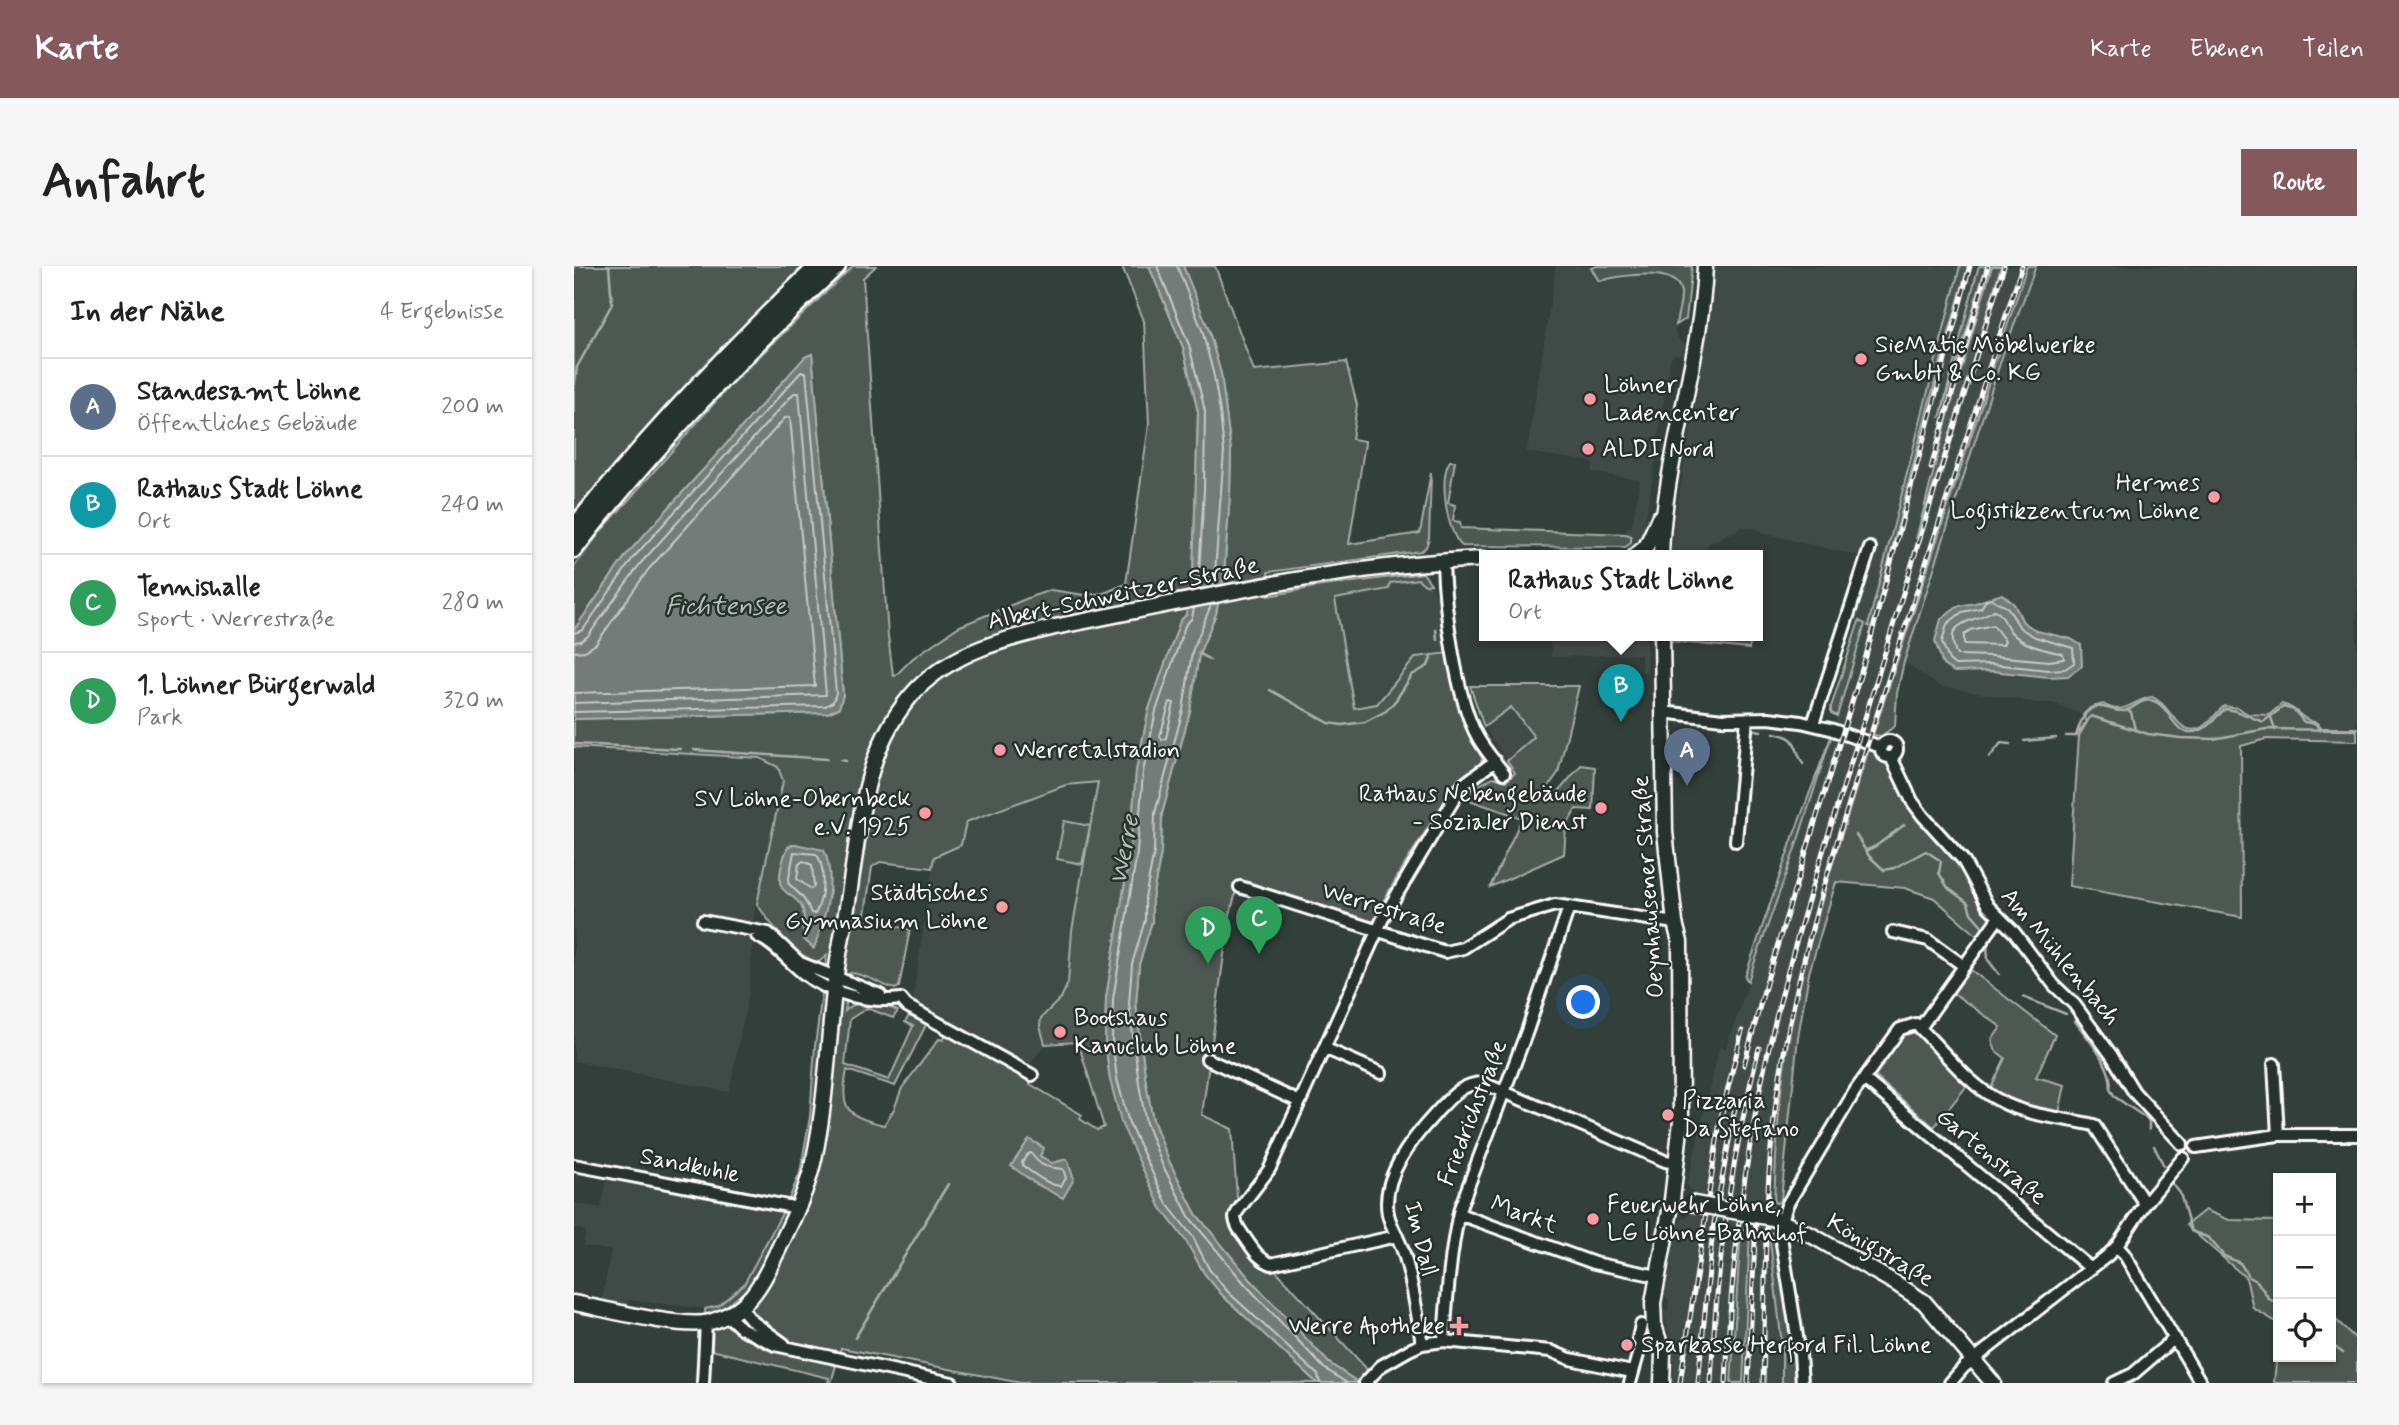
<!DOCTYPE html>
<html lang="de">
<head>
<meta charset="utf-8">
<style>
	:root { --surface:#fff; --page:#f6f6f6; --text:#222; --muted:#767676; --line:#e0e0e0; --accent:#85585c }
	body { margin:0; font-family:Mynerve,sans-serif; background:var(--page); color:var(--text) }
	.controls { position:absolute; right:21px; bottom:21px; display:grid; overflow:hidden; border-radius:0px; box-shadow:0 2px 5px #0004 }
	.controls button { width:63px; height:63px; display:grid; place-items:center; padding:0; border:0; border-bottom:2px solid var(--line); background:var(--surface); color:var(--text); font:35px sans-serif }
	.you { position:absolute; left:1010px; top:737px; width:24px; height:24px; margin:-18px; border:5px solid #fff; border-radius:50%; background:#1a73e8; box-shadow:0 0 0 10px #1a73e833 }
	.badge { display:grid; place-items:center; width:46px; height:46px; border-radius:50%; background:var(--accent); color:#fff; font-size:23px; font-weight:700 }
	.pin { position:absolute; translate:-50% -58px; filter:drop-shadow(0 2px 4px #0008) }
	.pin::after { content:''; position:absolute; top:37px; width:24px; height:21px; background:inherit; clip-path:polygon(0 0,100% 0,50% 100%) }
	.popup { position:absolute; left:905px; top:284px; width:284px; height:91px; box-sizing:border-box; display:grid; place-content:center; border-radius:0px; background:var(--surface); filter:drop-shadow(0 2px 5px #0005); font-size:23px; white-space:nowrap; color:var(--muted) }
	.popup b { font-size:26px; color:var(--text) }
	.popup::after { content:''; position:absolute; left:50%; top:100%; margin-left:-14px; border:14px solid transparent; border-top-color:var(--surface) }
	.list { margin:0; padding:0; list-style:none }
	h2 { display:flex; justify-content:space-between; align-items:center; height:91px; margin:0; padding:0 28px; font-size:30px }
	h2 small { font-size:23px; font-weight:400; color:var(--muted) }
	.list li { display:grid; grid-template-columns:46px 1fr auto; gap:21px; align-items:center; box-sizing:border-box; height:98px; padding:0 28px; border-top:2px solid var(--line) }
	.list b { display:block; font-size:26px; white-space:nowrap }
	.list p { margin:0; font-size:23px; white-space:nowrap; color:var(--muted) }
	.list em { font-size:23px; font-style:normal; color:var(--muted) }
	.icon { flex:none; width:38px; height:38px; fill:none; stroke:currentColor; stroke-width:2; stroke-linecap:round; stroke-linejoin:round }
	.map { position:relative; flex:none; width:1783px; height:1117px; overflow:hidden; border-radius:0px }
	header { display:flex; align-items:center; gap:42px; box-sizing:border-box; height:98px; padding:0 35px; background:var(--accent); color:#fff }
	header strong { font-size:33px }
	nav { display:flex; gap:38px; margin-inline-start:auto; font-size:24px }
	.intro { display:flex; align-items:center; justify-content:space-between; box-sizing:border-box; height:168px; padding:0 42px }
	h1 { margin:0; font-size:49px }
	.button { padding:18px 32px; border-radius:0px; background:var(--accent); color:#fff; font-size:24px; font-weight:700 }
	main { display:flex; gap:42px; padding:0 42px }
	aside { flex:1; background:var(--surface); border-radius:0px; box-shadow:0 2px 5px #0004 }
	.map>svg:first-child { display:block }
	.built { fill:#404c47; fill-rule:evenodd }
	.green { fill:#4d5853; stroke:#a6aca9; stroke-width:2; fill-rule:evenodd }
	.water { fill:#737b78; stroke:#abb0ae; stroke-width:2 }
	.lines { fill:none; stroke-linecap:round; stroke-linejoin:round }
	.shore { stroke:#c7cac9; stroke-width:2 }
	.stream { stroke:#abb0ae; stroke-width:2.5 }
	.minor-casing { stroke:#fff; stroke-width:16 }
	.major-casing { stroke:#fff; stroke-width:19 }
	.highway-casing { stroke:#fff; stroke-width:21 }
	.minor { stroke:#26332d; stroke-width:10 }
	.major { stroke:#26332d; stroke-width:14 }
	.highway { stroke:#26332d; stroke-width:16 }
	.rail-casing { stroke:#fff; stroke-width:5 }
	.rail { stroke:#26332d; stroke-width:2.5; stroke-dasharray:8; stroke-linecap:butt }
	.major-bridge-casing { stroke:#fff; stroke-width:19; stroke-linecap:butt }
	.major-bridge { stroke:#26332d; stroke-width:14 }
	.poi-dot { fill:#ff9aa2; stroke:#26332d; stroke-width:2.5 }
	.labels { text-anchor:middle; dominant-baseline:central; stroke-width:5; stroke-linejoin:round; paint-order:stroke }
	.poi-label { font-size:24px; fill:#fff; stroke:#26332d; text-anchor:start }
	.street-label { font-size:24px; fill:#fff; stroke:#26332d }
	.water-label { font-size:26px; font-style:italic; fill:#b9bdbc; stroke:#26332d }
</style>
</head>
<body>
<header>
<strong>Karte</strong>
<nav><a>Karte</a><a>Ebenen</a><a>Teilen</a></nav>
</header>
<div class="intro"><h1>Anfahrt</h1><a class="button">Route</a></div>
<main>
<aside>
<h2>In der Nähe<small>4 Ergebnisse</small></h2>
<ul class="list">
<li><span class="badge" style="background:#5c6f8a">A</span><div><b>Standesamt Löhne</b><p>Öffentliches Gebäude</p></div><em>200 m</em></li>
<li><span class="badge" style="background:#0f9aa8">B</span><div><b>Rathaus Stadt Löhne</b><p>Ort</p></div><em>240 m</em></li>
<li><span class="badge" style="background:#2e9e5b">C</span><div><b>Tennishalle</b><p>Sport · Werrestraße</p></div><em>280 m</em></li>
<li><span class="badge" style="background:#2e9e5b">D</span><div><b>1. Löhner Bürgerwald</b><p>Park</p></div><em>320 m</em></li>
</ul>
</aside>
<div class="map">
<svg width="1783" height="1117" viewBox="0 0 1783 1117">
	<rect width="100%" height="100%" fill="#333f3a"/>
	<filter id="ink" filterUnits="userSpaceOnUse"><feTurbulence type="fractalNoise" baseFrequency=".0143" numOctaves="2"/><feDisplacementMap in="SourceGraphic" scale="14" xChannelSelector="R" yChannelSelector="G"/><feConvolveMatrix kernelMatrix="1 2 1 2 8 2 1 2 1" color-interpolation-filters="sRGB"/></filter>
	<g filter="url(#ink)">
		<path class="built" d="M982,0H1023L1018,2L1025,14L1076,2L1092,4L1104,15L1107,27L1101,66L1105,74L1111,78L1108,89L1101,88L1096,93L1075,236L1067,275L1069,277L1063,282L1051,281L1057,276V270L1052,268L1053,261H1058L1066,214L1018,206L1019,196L953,186Z
			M1140,0H1386L1297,361L1354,141L1394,0H1453L1283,522L1238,674L1222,741L1209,807L1202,871L1200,936L1195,966L1208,1079V1117H1098L1100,1086L1089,1045L1094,1044L1095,1035L1090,1028L1104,959L1108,952L1115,949L1119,925L1113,919L1145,782H1152L1224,574L1291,359L1269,347L1285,290L1192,268L1183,263L1169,261L1134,278L1132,290H1097L1101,249L1128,103Z
			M1462,0H1783V462H1747L1743,457L1731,454L1720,442L1695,449L1674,448L1664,442L1650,440L1627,462L1615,463L1608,461L1585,433L1569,432L1550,443L1516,442L1509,449L1479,437H1464L1365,420L1330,396L1428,91ZM1428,328L1440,338L1449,356L1463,365L1497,373L1475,411L1417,405L1380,406L1385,340L1401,337Z
			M845,313L851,319L857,318L867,337L875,387L842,391L803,439L780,443L761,333L815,323L816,317Z
			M977,370H1073V406H1068L1067,388L977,391Z
			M937,441L961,471L933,495L910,461Z
			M0,481L186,492L204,501L209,515L180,649L175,725L155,826L0,795Z
			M525,516L498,665L494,717L487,732L467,753L466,760L471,778L452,804L338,738L360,591L392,556L492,519Z
			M34,907L212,940L170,1018L144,1040L131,1043L55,1034L54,1040L28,1035L37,984L9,980L12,965L1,962L0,965V937L27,942Z"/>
		<path class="green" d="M0,0H229L90,142L0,246Z
			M279,0H302L289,12L314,370L319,409L321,410L339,392L384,361L459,330L477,324L511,329L530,327L552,318L575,158L570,55L548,0H575L609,81L624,146L619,311L612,349L606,356L575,443L562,505L556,586L532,732L531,775L536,814L587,942L612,975L630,1007L649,1030L743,1117H447L267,1082L257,1117H254L255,1112L133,1083L131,1043L144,1040L170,1018L212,940L226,907L236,851L241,780L253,689L245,696C223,693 195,656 183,638L209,515L204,501L186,492L0,481V453L253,447L265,442L269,429L238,88L231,91L53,288L0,364V301L28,264L158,117ZM524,516L498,665L494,717L487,732L467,752L466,760L471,778L504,776L530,861L523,864L506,853L508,849L456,818V811L377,759L369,774L365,773L328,822L320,843L310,859C271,850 266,842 273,804L321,820L353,757L335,750L331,756L339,760L315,814L271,799L276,753L293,742L319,752L324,745C307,738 285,730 271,745L276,707C291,707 306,719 321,723L325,721L336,663L290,655L298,601L306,596L358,602L360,591L387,579L392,556L492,519ZM221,578L256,625L239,682L228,662L230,650L227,638L208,621L206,616L211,587L215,580Z
			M609,0H641L680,105L772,96L783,139L778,173L791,175V177L775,278L846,267L857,206L855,272L852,281L847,285L694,306L695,330L741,321L849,307L857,318L851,319L844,313L816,317L815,323L761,333L780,442L803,438L842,391L875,387C880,425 887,459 908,492L907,497L879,519L882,521C853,561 827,603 803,646L804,647L799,659L664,618L655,652L628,849L658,863L665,958L697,999L791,1101L800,1117H785L755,1097L675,1012L622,948L595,895L579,854L572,817L562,738L565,698L578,655V633L587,587L588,548L616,445L625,388L642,348L650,307L656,229L657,185L647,108L634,62Z
			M1023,0H1118L1112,53L1102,59C1103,49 1108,36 1107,26C1103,0 1048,9 1025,15L1017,2Z
			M1386,0H1394L1354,141L1298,361L1294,360Z
			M1405,0H1412L1366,152L1402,10Z
			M1418,0H1427L1384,144L1342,273L1376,142Z
			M1453,0H1462L1428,91L1330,396L1323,427L1321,460L1307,470L1299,469Z
			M876,195H881L874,237L881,239L879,255L886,256L887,262L1052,268L1057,270V277L1051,281L888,280C873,268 864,210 876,195Z
			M1285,355L1291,358L1263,450L1257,447V441Z
			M1096,370H1179L1175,383L1096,375Z
			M896,420H1005L984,507L970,527L969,531L976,533L980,531L1007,499L1021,501L1019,544L1002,543L992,561L990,588L916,621L948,552L886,531L919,511L932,515L941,507L933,495L960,471L937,441L910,461Z
			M1578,431C1596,437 1605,474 1628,461C1636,456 1643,446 1650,440L1664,442L1674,448L1695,449L1708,438C1727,443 1724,453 1743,457L1747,462H1783V475L1692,473L1667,480L1668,651L1495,620L1505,470L1513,456L1509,449L1516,442L1529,438C1551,451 1557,434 1578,431Z
			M1258,468L1224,574L1174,715L1171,711L1219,571Z
			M1296,480L1314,495L1389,599L1417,649L1418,657L1407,673L1360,632L1331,622L1262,616L1235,707L1224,771L1207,933L1203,937L1200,936C1202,894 1203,851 1209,809C1224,700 1262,585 1296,480Z
			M490,555L516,560L508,598L483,593Z
			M1397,704L1481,769L1462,811L1491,819L1485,847L1445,837L1416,824L1431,792L1422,785L1418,774L1427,761L1379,727Z
			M1340,761L1395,817L1360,861L1296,806L1327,765Z
			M1631,944L1655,954L1704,955V1057L1679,1042L1672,1012L1612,959Z
			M1167,963L1176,964L1169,1117H1157Z
			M1195,966L1202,968L1224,1117H1208V1079Z
			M1757,1049L1783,1074V1117H1700L1704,1074V1091H1757Z"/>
		<path class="water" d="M575,0H609L634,62L647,108L657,185L656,229L650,307L642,348L625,388L616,445L588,548L587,587L578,633V655L565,699L562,738L572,817L579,854L595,895L622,948L675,1012L755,1097L785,1117H743L649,1030L630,1007L612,975L587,942L548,859L536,814L531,775L532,732L556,586L562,505L575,443L606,355L612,349L619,311L624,146L609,81Z
			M238,88L269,429L265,442L253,447L0,453V364L53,288L231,91Z
			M1428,328L1440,338L1449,356L1463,365L1497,373L1507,379L1508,400L1494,410L1475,411L1417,405L1380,406L1369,399L1361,375L1367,353L1385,340L1401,337Z
			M221,578L250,584C263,614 251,653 240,682L230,674C229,663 232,651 228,641C223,631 214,630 208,622C202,612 210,589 215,580Z
			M455,873L470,882L466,890L478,897L493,893L500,913L489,932L462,918L437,900Z"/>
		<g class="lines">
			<path class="shore" d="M583,0L615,79L631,145L630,224L624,323
				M603,0L628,64L640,110L646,146L650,185L640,320
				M1416,332L1434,342L1446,362L1461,371L1499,382L1500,397L1491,403L1475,404L1417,398L1381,399L1375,394L1368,376L1373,358L1388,346L1407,342L1412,334Z
				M637,339L618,386L609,444L581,547L580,586L571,632V654L558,698L555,738L565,818L572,857L588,898L616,952L670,1017L750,1102L773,1117
				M620,342L618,352L611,360L582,445L569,506L563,587L539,733L538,774L543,813L555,857L593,938L619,971L635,1003L654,1026L744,1109L746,1117
				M1420,344C1430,348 1430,358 1437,366C1449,380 1472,384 1489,388L1490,393L1475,395L1419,390L1383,389C1367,353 1399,358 1420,344Z
				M1419,359L1431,375L1429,379L1390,378V369L1396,364Z
				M0,367L9,364L59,292L227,106H232L262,427L259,436L251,440L0,446
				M0,376L7,375L14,370L66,298L220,127H225L252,429L0,437
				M0,386L11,385L22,378L74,304L211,152L216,151L241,420L0,427
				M596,436L600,437L592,472L588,474L586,470Z
				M220,586L242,588C253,600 249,635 241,648L237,647C232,632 224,627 214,617Z
				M229,595L238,599L240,620L237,623L223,613L225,598Z
				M457,887C467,902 473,901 489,903L492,912L487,920C474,919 460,908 449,900L448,896L454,888Z"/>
			<path class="stream" d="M0,124L3,101L38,38L35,0
				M862,363L863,374
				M624,387L636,394
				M696,424L755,457L768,459L791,456L812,445L822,434L838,409L854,400L858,389
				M1553,444L1557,446L1561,464
				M1697,451L1701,464
				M1177,463L1187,465
				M1200,467C1226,472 1218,478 1229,498
				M1492,470H1502L1517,450L1574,468L1607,472L1639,473L1692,463L1783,464
				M1502,470C1506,457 1511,438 1529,441C1536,442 1541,446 1550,445C1560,443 1568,431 1580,435C1595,440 1598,465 1616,466C1632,467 1640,452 1651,443C1665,444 1675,451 1689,456L1709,441L1720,444L1730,456L1742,458L1746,465
				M1450,475L1482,472
				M0,478L106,483
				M120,484L253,493
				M1415,492L1427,477L1436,478
				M267,494L272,495
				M1282,569L1295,590L1310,604L1320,602L1352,585L1367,595L1365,607L1374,622L1394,637L1397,647L1410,662
				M1293,584L1302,580L1330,559
				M1413,678L1414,694L1425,708
				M1449,731L1492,748
				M1501,755C1513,772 1541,802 1536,823L1541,831L1572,852L1575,855V864
				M1580,880L1590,900
				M1597,916L1606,927L1617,965L1635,972L1650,990L1666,997L1675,1011L1683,1015L1695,1033L1704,1038
				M281,1072L374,918
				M1757,1078L1769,1087"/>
			<defs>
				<path id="minor" d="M869,295C870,340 882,433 904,472C911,484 921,496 930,507
					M1088,446L1149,453L1195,452L1227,456L1256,463L1307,481
					M1239,458L1296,282
					M1307 483a8 8 0 1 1 16 0a8 8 0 1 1-16 0Z
					M1317,491L1338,535L1349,550L1389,594L1414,640L1440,666L1480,719L1500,738L1538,790L1560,826L1608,878
					M1162,575L1173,453
					M666,621L871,686L889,682L934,653L981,639L1101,657
					M129,655L194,667L226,697L306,729
					M182,666L183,670C201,678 214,695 229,707C255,728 294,737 327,733L333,740L458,809
					M1319,666L1354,674L1390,700
					M1346,762L1425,651
					M750,782L807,807
					M633,793L726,836
					M1700,798L1704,869
					M1290,813L1516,1002
					M1622,881L1704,869H1783
					M0,899L224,942
					M885,948L1020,997L1083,1010
					M823,970L697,998C685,993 681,986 674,976C669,968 661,960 661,951C661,946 690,912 696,902L810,650L883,528L890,518L921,495
					M1543,980L1550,988L1627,1117
					M167,1042L178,1055L210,1078
					M154,1050L167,1062L201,1079L378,1117
					M870,1075C873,1030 876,986 886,942L953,765L995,641
					M848,1078C843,1048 839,1017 830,988C826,974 817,962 814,948C807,911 838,873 861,848C875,833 887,817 909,817L1091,895L1103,897
					M129,1117L132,1057
					M791,1117L807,1100L835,1084L848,1078L870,1075L977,1085L996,1093L1058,1106
					M1056,1117L1067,1078L1064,1073L1067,1059
					M1228,1117L1226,1089L1207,971L1208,955L1213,939L1281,825L1326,763L1342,758C1367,782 1395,820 1426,835C1453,850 1490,852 1520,859L1571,938
					M1376,1117L1390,1101L1533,990L1543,980L1571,938L1609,892
					M1540,1117L1559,1108L1601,1072"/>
				<path id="major" d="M1061,290L1072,281L1085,252
					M1087,290C1090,191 1127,98 1131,0
					M1088,370L1091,566L1101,657L1106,676L1107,855L1098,934L1079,1037L1080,1059L1089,1088L1088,1117
					M1198,952L1237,969L1323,1018L1350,1036L1419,1117
					M0,1037C31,1043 108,1063 136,1056C177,1044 188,1017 205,982C219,953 233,925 240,893C253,833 254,770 262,709C266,677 273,646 277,615C288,545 292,477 343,423C381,385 431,373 481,361C623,333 765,299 911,293"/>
				<path id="highway" d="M0,262C75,169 157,82 244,0
					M0,283C79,181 169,88 263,0"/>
			</defs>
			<use href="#minor" class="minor-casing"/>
			<use href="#major" class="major-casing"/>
			<use href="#highway" class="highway-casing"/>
			<use href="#minor" class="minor"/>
			<use href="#major" class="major"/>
			<use href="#highway" class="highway"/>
			<defs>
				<path id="rail" d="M1357,202L1414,0
					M1170,799L1192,717L1292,390L1396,0
					M1106,1117L1146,855L1168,765
					M1124,1117L1139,963L1162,836
					M1137,1117C1142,1004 1157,892 1185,782
					M1152,1117C1156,1018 1167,920 1186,823C1211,698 1252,576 1290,455C1336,303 1383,152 1430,0
					M1174,1117L1182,953
					M1189,1117C1192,1014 1189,912 1206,810C1226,683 1268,559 1307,436C1354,291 1401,145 1448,0"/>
			</defs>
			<use href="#rail" class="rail-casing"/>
			<use href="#rail" class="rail"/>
			<defs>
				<path id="major-bridge" d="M1115,937L1198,952"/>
			</defs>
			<use href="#major-bridge" class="major-bridge-casing"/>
			<use href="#major-bridge" class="major-bridge"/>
		</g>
	</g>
	<g class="poi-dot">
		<circle cx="1287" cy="93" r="7"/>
		<circle cx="1016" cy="133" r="7"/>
		<circle cx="1014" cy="183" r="7"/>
		<circle cx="1640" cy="231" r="7"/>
		<circle cx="426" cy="484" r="7"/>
		<circle cx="1027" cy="542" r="7"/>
		<circle cx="351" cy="547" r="7"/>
		<circle cx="428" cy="641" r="7"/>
		<circle cx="486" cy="766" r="7"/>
		<circle cx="1094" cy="849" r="7"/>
		<circle cx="1019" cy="953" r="7"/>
		<path d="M881.5 1049.5h7v7h7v7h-7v7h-7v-7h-7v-7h7z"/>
		<circle cx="1053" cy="1079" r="7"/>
	</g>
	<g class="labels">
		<g class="poi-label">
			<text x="1301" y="79">SieMatic Möbelwerke<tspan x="1301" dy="28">GmbH &amp; Co. KG</tspan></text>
			<text x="1030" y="119">Löhner<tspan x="1030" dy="28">Ladencenter</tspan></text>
			<text x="1028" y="183">ALDI Nord</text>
			<text x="1626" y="217" text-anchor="end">Hermes<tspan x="1626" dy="28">Logistikzentrum Löhne</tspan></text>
			<text x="440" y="484">Werretalstadion</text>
			<text x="1013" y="528" text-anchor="end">Rathaus Nebengebäude<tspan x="1013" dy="28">- Sozialer Dienst</tspan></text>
			<text x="337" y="533" text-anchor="end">SV Löhne-Obernbeck<tspan x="337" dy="28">e.V. 1925</tspan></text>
			<text x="414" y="627" text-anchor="end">Städtisches<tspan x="414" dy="28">Gymnasium Löhne</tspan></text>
			<text x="500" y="752">Bootshaus<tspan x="500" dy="28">Kanuclub Löhne</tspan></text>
			<text x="1108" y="835">Pizzaria<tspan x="1108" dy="28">Da Stefano</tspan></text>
			<text x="1033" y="939">Feuerwehr Löhne,<tspan x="1033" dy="28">LG Löhne-Bahnhof</tspan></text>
			<text x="871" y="1060" text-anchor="end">Werre Apotheke</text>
			<text x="1067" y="1079">Sparkasse Herford Fil. Löhne</text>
		</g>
		<g class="street-label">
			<text transform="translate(549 328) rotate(-12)">Albert-Schweitzer-Straße</text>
			<text transform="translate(1075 621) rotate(-94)">Oeynhausener Straße</text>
			<text transform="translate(810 643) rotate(17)">Werrestraße</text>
			<text transform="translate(1486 691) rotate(50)">Am Mühlenbach</text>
			<text transform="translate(899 847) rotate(-69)">Friedrichstraße</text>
			<text transform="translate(1417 891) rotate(40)">Gartenstraße</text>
			<text transform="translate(116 900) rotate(11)">Sandkuhle</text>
			<text transform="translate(950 949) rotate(20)">Markt</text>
			<text transform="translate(846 973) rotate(76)">Im Dall</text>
			<text transform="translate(1306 985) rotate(31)">Königstraße</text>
		</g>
		<g class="water-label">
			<text x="152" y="341">Fichtensee</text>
			<text transform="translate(551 584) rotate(-79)">Werre</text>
		</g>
	</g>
</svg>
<div class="controls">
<button>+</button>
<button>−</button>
<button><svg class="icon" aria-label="locate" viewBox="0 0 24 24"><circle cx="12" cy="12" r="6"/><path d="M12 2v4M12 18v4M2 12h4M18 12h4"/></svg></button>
</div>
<div class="you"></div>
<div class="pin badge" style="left:1113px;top:520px;background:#5c6f8a">A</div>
<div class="pin badge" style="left:1047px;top:456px;background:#0f9aa8">B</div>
<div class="popup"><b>Rathaus Stadt Löhne</b>Ort</div>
<div class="pin badge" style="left:685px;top:688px;background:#2e9e5b">C</div>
<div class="pin badge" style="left:634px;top:698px;background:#2e9e5b">D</div>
</div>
</main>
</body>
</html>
